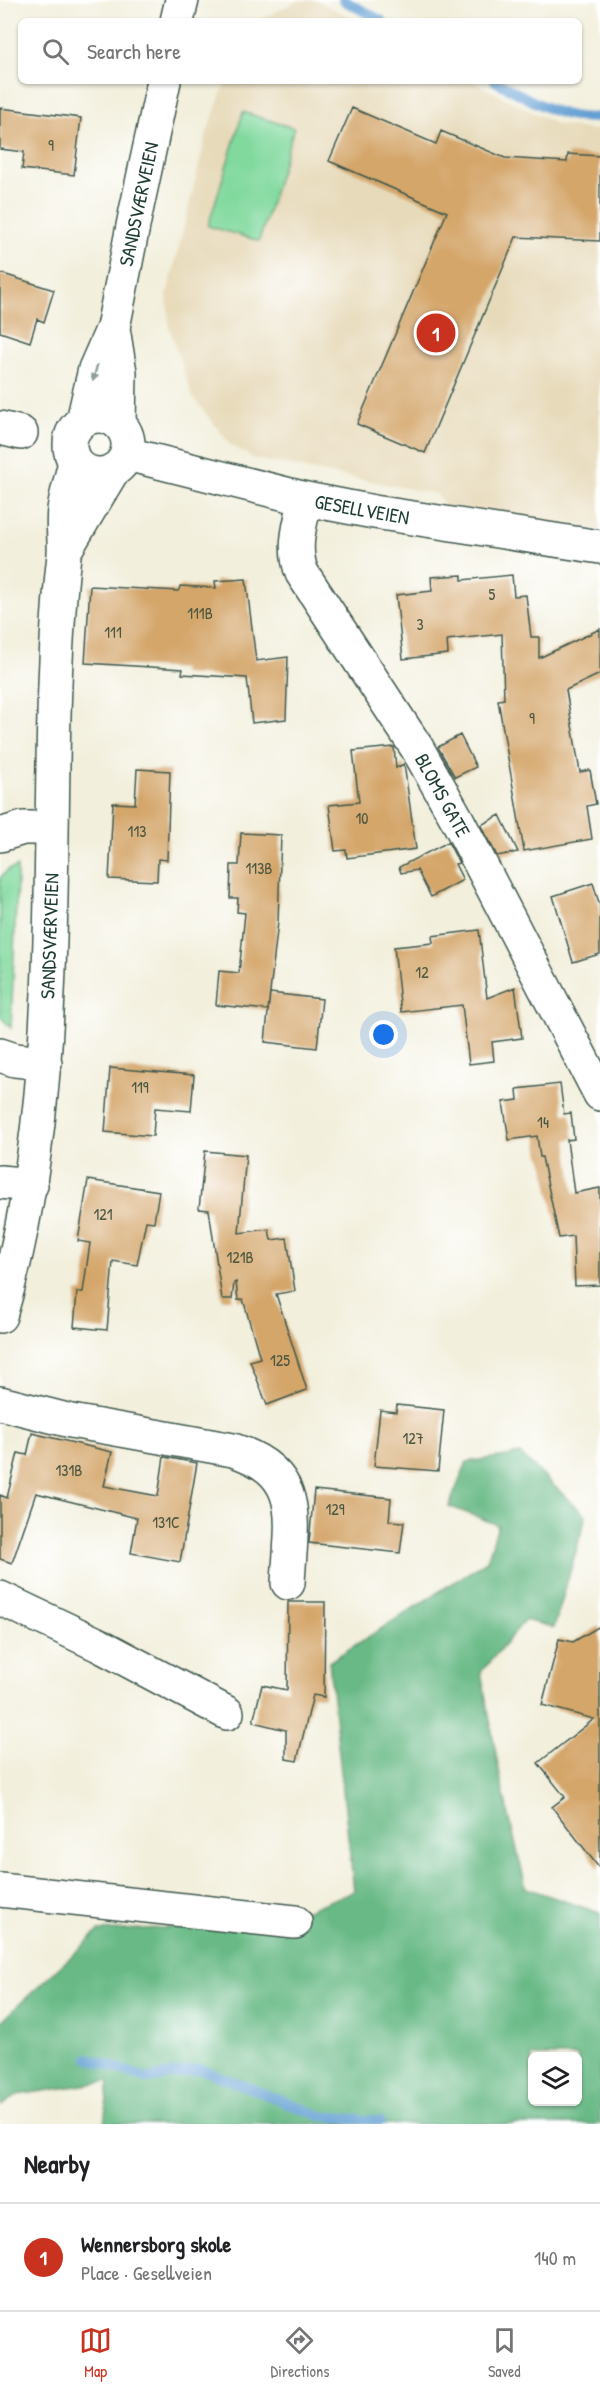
<!DOCTYPE html>
<html lang="en">
<head>
<meta charset="utf-8">
<style>
	:root { --surface:#fff; --page:#f2f2f2; --text:#202124; --muted:#757577; --line:#e0e0e0; --accent:#c8321e }
	body { margin:0; font-family:"Patrick Hand",sans-serif; background:var(--page); color:var(--text) }
	.controls { position:absolute; right:18px; bottom:18px; display:grid; overflow:hidden; border-radius:9px; box-shadow:0 2px 4px #0004 }
	.controls button { width:54px; height:54px; display:grid; place-items:center; padding:0; border:0; border-bottom:2px solid var(--line); background:var(--surface); color:var(--text); font:30px sans-serif }
	.you { position:absolute; left:384px; top:1035px; width:21px; height:21px; margin:-15px; border:4px solid #fff; border-radius:50%; background:#1a73e8; box-shadow:0 0 0 9px #1a73e833 }
	.badge { display:grid; place-items:center; width:39px; height:39px; border-radius:50%; background:var(--accent); color:#fff; font-size:20px; font-weight:700 }
	.pin { position:absolute; translate:-50% -50%; border:3px solid #fff; box-shadow:0 2px 6px #0006 }
	.list { margin:0; padding:0; list-style:none }
	h2 { display:flex; justify-content:space-between; align-items:center; height:78px; margin:0; padding:0 24px; font-size:26px }
	h2 small { font-size:20px; font-weight:400; color:var(--muted) }
	.list li { display:grid; grid-template-columns:39px 1fr auto; gap:18px; align-items:center; box-sizing:border-box; height:108px; padding:0 24px; border-top:2px solid var(--line) }
	.list b { display:block; font-size:22px; white-space:nowrap }
	.list p { margin:0; font-size:20px; white-space:nowrap; color:var(--muted) }
	.list em { font-size:20px; font-style:normal; color:var(--muted) }
	.icon { flex:none; width:33px; height:33px; fill:none; stroke:currentColor; stroke-width:2; stroke-linecap:round; stroke-linejoin:round }
	.map { position:relative; flex:none; width:600px; height:2124px; overflow:hidden }
	.search { position:absolute; background:var(--surface); box-shadow:0 2px 4px #0004; left:18px; right:18px; top:18px; height:66px; display:flex; align-items:center; gap:15px; box-sizing:border-box; padding:0 21px; border-radius:9px; color:var(--muted); font-size:22px }
	.sheet { height:186px; background:var(--surface) }
	nav { display:flex; justify-content:space-around; align-items:center; box-sizing:border-box; height:84px; border-top:2px solid var(--line); background:var(--surface); font-size:16px; color:var(--muted) }
	nav a { display:grid; justify-items:center; gap:3px }
	nav .on { color:var(--accent) }
	.map>svg:first-child { display:block }
	.built { fill:#e7daba }
	.green { fill:#81d99e; stroke:#508b69; stroke-width:1.5 }
	.forest { fill:#68b985; stroke:#447b5c; stroke-width:1.5; fill-rule:evenodd }
	.lines { fill:none; stroke-linecap:round; stroke-linejoin:round }
	.stream { stroke:#629fd3; stroke-width:10 }
	.building { fill:#d4a66a }
	.minor-casing { stroke:#3f584d; stroke-width:36 }
	.minor { stroke:#fff; stroke-width:33 }
	.oneway { fill:#8f9e9a }
	.labels { text-anchor:middle; dominant-baseline:central; stroke-width:6; stroke-linejoin:round; paint-order:stroke }
	.number-label { font-size:16px; fill:#4c5742 }
	.street-label { font-size:20px; fill:#1f3d34; stroke:#fff }
</style>
</head>
<body>
<div class="map">
<svg width="600" height="2124" viewBox="0 0 600 2124">
	<rect width="100%" height="100%" fill="#fff"/>
	<filter id="ink" filterUnits="userSpaceOnUse"><feTurbulence type="fractalNoise" baseFrequency=".0167" numOctaves="2"/><feDisplacementMap in="SourceGraphic" scale="12" xChannelSelector="R" yChannelSelector="G"/><feConvolveMatrix kernelMatrix="1 2 1 2 8 2 1 2 1" color-interpolation-filters="sRGB"/></filter>
	<filter id="wash" filterUnits="userSpaceOnUse"><feTurbulence type="fractalNoise" baseFrequency=".008" numOctaves="4" result="noise"/><feDisplacementMap in="SourceGraphic" scale="24" xChannelSelector="R" yChannelSelector="G"/><feGaussianBlur stdDeviation="1.35" result="paint"/><feColorMatrix in="noise" values="0 0 0 0 0 0 0 0 0 0 0 0 0 0 0 0 0 1.4 0 .05"/><feComposite in="paint" operator="in"/></filter>
	<g filter="url(#wash)">
		<rect width="100%" height="100%" fill="#f2efdc"/>
		<path class="built" d="M299,0H316L357,21H257Z
			M226,81H472L556,124L593,130L600,128V531L446,507L436,494L254,459L230,444L192,396L169,327L167,295L207,132Z"/>
		<path class="green" d="M243,112L294,128L259,241L208,226Z
			M17,867V879L11,1028L0,1016V878L8,870Z"/>
		<path class="forest" d="M520,1454L586,1516L554,1628L525,1620L481,1672L502,1787L526,1888L600,1913V2124H104L109,2081L17,2095L0,2107V2022L99,1931L275,1923L354,1891L329,1662L487,1561L498,1525L449,1506L467,1462ZM532,2056H578V2102H532Z"/>
		<g class="lines">
			<path class="stream" d="M343,0L382,21
				M495,81C528,98 562,122 600,117
				M88,2058L149,2079L201,2069L321,2116L380,2121"/>
		</g>
		<g id="blocks">
			<path class="building" d="M0,108L81,118L74,175L22,169L24,152L0,149Z
				M352,108L436,144L441,131L505,158L567,162L568,154L600,156V241L516,237L425,453L357,424L447,212L329,161Z
				M0,273L54,290L44,322L37,319L30,342L0,332Z
				M462,575V580L512,575L514,596L526,595L531,637H539V658L600,629V674L566,690L580,772L590,770L596,804L587,806L592,839L524,851L498,700L504,699L502,634L447,640L448,654L403,659L396,595L432,591L431,577Z
				M246,579L256,661L288,657L286,719L252,723L247,678L182,674L183,669L85,663L90,586L179,591L180,586L216,588L215,581Z
				M460,735L476,767L455,777L438,747Z
				M394,747L396,768L404,764L416,849L347,858L346,850L335,851L329,805L359,802L353,751Z
				M137,769L170,771L167,860L158,859L157,881L109,879L113,803L135,804Z
				M500,815L518,852L497,856L481,825Z
				M241,833L281,835L278,922L268,1010L216,1005L219,971L239,973L245,913L237,912L238,898H230L231,865H239Z
				M448,842L459,863L455,864L463,880L431,897L417,870L401,873L399,867Z
				M593,883L600,906V954L573,962L553,896Z
				M479,930L487,998L515,987L522,1038L492,1042L494,1061L469,1064L462,1005L401,1012L394,947L433,943L432,936Z
				M270,993L322,999L317,1048L265,1042Z
				M110,1068L194,1075L191,1111L155,1108L153,1136L105,1132Z
				M560,1084L564,1114L571,1113L574,1139L567,1140L574,1193L600,1188V1285L575,1286L573,1236L559,1238L542,1157H540L537,1136L509,1140L503,1102L518,1100L517,1089Z
				M205,1151L246,1155L239,1233L269,1229L271,1240L287,1238L295,1291L276,1294L307,1390L267,1405L250,1361L260,1358L243,1299L238,1300L236,1282L234,1283L232,1299H222L209,1210L199,1209Z
				M88,1180L159,1191L154,1222L146,1221L137,1265L113,1261L107,1330L74,1327L77,1292H83L90,1243L78,1241Z
				M397,1405L444,1410L438,1471L374,1466L380,1410L396,1412Z
				M32,1433L112,1452L104,1486L158,1496L164,1457L197,1463L180,1562L131,1553L137,1518L36,1493L12,1563L0,1559V1495L7,1498L18,1453L27,1455Z
				M314,1490L391,1498L389,1521L404,1522L400,1553L309,1543Z
				M288,1602H325L324,1697L313,1695L297,1761L286,1759V1730L253,1722L262,1685L287,1690Z
				M600,1626V1869L552,1807L565,1797L538,1763L594,1719L542,1705L559,1639L573,1642Z"/>
		</g>
	</g>
	<g filter="url(#ink)">
		<use href="#blocks" fill-opacity="0" stroke="#3f584d" stroke-width="1.5"/>
		<g class="lines">
			<defs>
				<path id="minor" d="M177,21L182,0
					M113,328L120,372L119,424
					M70 445a29 29 0 1 1 58 0a29 29 0 1 1-58 0Z
					M83,421L95,369L113,328L135,216L164,81
					M0,428L21,433
					M127,454L306,499L374,512L600,547
					M306,499C300,524 292,548 302,573L417,748L458,821L600,1094
					M64,552L113,470
					M0,835L23,828H52
					M0,1055L15,1060L45,1063
					M0,1182L31,1185
					M0,1316C53,1137 50,949 53,763C54,694 56,624 64,555C65,540 62,525 64,510C66,494 72,477 75,461
					M0,1403L71,1421L233,1450C306,1473 291,1521 288,1583
					M0,1598L99,1645L227,1713
					M0,1890L295,1922"/>
			</defs>
			<use href="#minor" class="minor-casing"/>
			<use href="#minor" class="minor"/>
		</g>
		<defs><path id="oneway-solid" d="M-6-.8H1V-3.2L6.5 0L1 3.2V.8H-6Z" transform="scale(1.5)"/></defs>
		<use class="oneway" href="#oneway-solid" transform="translate(95 373) rotate(105)"/>
	</g>
	<g class="labels">
		<g class="number-label">
			<text x="51" y="145">9</text>
			<text x="492" y="594">5</text>
			<text x="200" y="613">111B</text>
			<text x="420" y="624">3</text>
			<text x="113" y="632">111</text>
			<text x="532" y="718">9</text>
			<text x="362" y="818">10</text>
			<text x="137" y="831">113</text>
			<text x="259" y="868">113B</text>
			<text x="422" y="972">12</text>
			<text x="140" y="1087">119</text>
			<text x="543" y="1122">14</text>
			<text x="103" y="1214">121</text>
			<text x="240" y="1257">121B</text>
			<text x="280" y="1360">125</text>
			<text x="413" y="1438">127</text>
			<text x="69" y="1470">131B</text>
			<text x="335" y="1509">129</text>
			<text x="166" y="1522">131C</text>
		</g>
		<g class="street-label">
			<text transform="translate(138 204) rotate(-78)">SANDSVÆRVEIEN</text>
			<text transform="translate(362 509) rotate(10)">GESELLVEIEN</text>
			<text transform="translate(443 795) rotate(61)">BLOMS GATE</text>
			<text transform="translate(49 936) rotate(-88)">SANDSVÆRVEIEN</text>
		</g>
	</g>
</svg>
<div class="controls">
<button><svg class="icon" aria-label="layers" viewBox="0 0 24 24"><path d="M12 4l9 5-9 5-9-5zM3 14l9 5 9-5"/></svg></button>
</div>
<div class="you"></div>
<div class="pin badge" style="left:436px;top:333px">1</div>
<div class="search"><svg class="icon" aria-label="search" viewBox="0 0 24 24"><circle cx="10" cy="10" r="6"/><path d="M15 15l6 6"/></svg>Search here</div>
</div>
<section class="sheet">
<h2>Nearby<small></small></h2>
<ul class="list">
<li><span class="badge">1</span><div><b>Wennersborg skole</b><p>Place · Gesellveien</p></div><em>140 m</em></li>
</ul>
</section>
<nav>
<a class="on"><svg class="icon" aria-label="map" viewBox="0 0 24 24"><path d="M3 6l6-2 6 2 6-2v14l-6 2-6-2-6 2zM9 4v14M15 6v14"/></svg>Map</a>
<a><svg class="icon" aria-label="directions" viewBox="0 0 24 24"><path d="M12 3l9 9-9 9-9-9zM9 14v-3h6M13 9l2 2-2 2"/></svg>Directions</a>
<a><svg class="icon" aria-label="saved" viewBox="0 0 24 24"><path d="M7 4h10v16l-5-4-5 4z"/></svg>Saved</a>
</nav>
</body>
</html>
